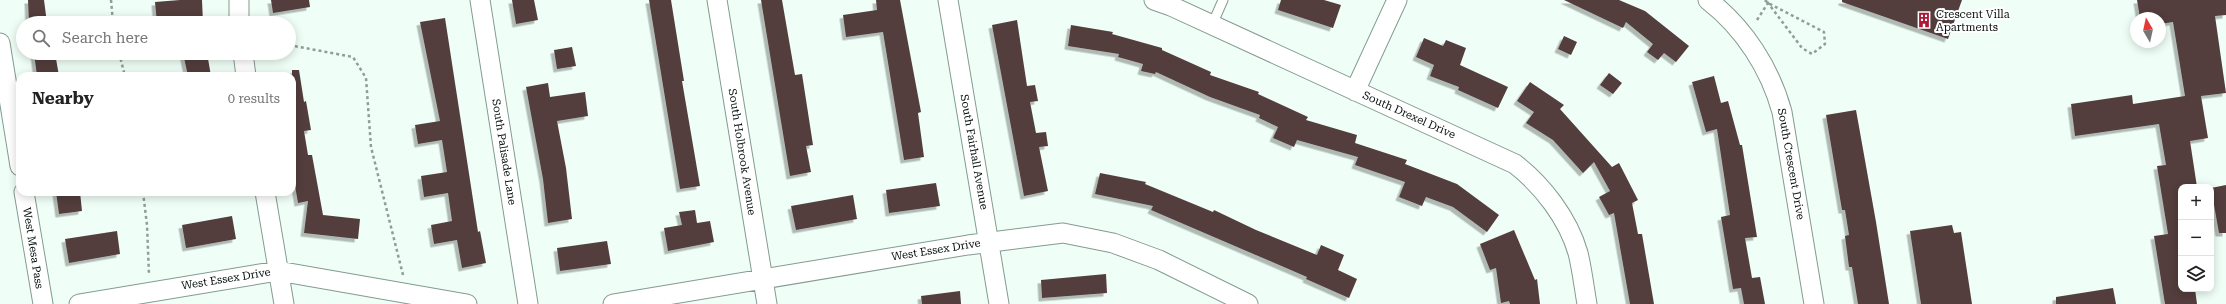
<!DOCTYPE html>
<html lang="en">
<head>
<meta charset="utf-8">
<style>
	:root { --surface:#fff; --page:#f2f2f2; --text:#222; --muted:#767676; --line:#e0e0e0 }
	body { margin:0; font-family:"Roboto Serif",serif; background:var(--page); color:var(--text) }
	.controls { position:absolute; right:12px; bottom:12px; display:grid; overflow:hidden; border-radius:8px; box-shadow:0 2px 10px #0003 }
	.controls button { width:36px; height:36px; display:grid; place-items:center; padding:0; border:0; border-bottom:1px solid var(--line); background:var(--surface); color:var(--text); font:20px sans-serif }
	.compass { position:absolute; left:2130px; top:12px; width:36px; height:36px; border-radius:50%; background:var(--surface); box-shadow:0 2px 10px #0003; rotate:351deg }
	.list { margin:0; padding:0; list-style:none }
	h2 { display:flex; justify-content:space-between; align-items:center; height:52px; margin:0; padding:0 16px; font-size:17px }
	h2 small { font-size:13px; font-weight:400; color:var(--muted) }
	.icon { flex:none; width:22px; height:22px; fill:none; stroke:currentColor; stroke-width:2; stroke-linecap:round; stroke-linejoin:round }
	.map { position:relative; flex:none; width:2226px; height:304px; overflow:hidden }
	.search { position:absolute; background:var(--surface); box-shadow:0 2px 10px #0003; left:16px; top:16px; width:280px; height:44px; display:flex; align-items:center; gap:10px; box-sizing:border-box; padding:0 14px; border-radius:22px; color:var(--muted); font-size:15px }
	.panel { position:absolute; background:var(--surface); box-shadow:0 2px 10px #0003; left:16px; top:72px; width:280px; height:124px; border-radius:12px }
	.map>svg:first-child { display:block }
	.building { fill:#533d3e; filter:url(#shadow) }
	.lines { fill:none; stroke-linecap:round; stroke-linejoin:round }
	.service-casing { stroke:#849b90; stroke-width:11 }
	.minor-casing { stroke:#849b90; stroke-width:21 }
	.path { stroke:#919d97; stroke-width:2.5; stroke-dasharray:3 3; stroke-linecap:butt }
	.service { stroke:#fff; stroke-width:9 }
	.minor { stroke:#fff; stroke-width:19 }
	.labels { text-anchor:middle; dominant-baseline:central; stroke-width:4; stroke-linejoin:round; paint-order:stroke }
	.poi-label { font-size:11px; fill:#060e0b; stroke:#fff; text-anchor:start }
	.street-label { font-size:11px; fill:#060e0b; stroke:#fff }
</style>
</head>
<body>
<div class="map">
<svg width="2226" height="304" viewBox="0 0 2226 304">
	<defs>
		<filter id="shadow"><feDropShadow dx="-3.5" dy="3.5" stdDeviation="0" flood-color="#0004"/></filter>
	</defs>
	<rect width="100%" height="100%" fill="#effef6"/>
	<path class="building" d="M28,0H44L47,23H29Z
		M180,0H202L203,23H157L155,2Z
		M271,0H309L310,7L273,13Z
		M512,0H534L538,20L516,24Z
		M649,0H671L684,81H682L700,186L680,189Z
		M761,0H782L795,75L802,74L813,145L806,146L811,172L790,176Z
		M876,0H900L921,112L918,113L924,157L904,160L883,32L846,37L843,15L877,10Z
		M1281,0H1324L1341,5L1333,28L1278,10Z
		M1564,0H1619L1645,11L1689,46L1676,62L1664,53L1658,60L1647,52L1653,44L1626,22L1623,28Z
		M1842,0H1962L1948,39L1842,2Z
		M2137,0H2226V15L2215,16L2226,93L2201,96L2208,138L2190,141L2197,187H2181V289H2195L2197,304H2165L2154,236L2168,234L2157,166L2166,165L2159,124L2075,136L2071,104L2132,95L2133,104L2185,96L2173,22L2160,24V18H2140Z
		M445,18L478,232L480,231L486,263L462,268L457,240L434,244L431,225L452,221L448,193L424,197L421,176L447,172L442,140L418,144L415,125L440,121L420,22Z
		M1017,20L1027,86L1035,85L1038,101L1030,102L1036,133L1046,132L1048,146L1039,147L1048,191L1024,196L992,25Z
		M1071,25L1113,32L1112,34L1162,48V50L1211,72L1210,75L1259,92L1258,94L1308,117L1306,120L1357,135L1355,143L1407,160L1405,164L1457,184L1499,215L1487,232L1453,207L1426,197L1422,206L1399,197L1405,182L1355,165L1358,157L1297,140L1294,147L1273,138L1278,127L1259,118L1260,115L1210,97L1156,72L1155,74L1141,71L1143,64L1118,57L1119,54L1068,46Z
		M1564,36L1577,42L1571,55L1558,49Z
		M1424,38L1443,46L1446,40L1466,48L1460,65L1508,87L1498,108L1458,90L1459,87L1430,76L1434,65L1416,57Z
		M572,47L576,66L557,69L554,50Z
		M34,53H55L59,76H37Z
		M183,53H207L211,76H188Z
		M292,70H299L304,102L306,101L311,130L304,131L308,155H312L323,215L360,219L358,239L304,233L308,201L298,203L292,168Z
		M1609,73L1622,83L1613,94L1600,85Z
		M1714,76L1721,103L1728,101L1740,145H1742L1757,237L1745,238L1752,278L1760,277L1765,304H1744L1741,288L1733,289L1721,217L1730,215L1717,129L1706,132L1692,82Z
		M1530,82L1564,105L1560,109L1612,167L1619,163L1638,200L1632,203L1638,234H1642L1654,304H1630L1614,213L1609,215L1599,197L1610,191L1594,162L1583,173L1553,140L1526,123L1534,112L1517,101Z
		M548,83L550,97L585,92L588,116L557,121L566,168L572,219L548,223L543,179L526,87Z
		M1856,110L1876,222L1889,304H1858L1852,267H1849L1845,236L1849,235L1845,210H1842L1826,115Z
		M1100,173L1146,182L1145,184L1213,212L1214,210L1256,230L1317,255L1321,245L1344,255L1338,270L1357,279L1349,298L1306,279L1307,277L1151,210L1153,206L1095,194Z
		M936,183L940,206L889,213L886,190Z
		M2226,185V233H2219L2211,188Z
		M56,192H80L82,211L59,214Z
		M853,195L857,219L796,230L791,206Z
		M695,210L697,223L710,221L714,242L668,251L664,228L682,225L679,212Z
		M232,216L236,239L186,248L182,225Z
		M1952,225L1954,233L1961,232L1972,304H1921L1910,231Z
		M1514,230L1535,280L1537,279L1540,304H1510L1509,301L1501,303L1496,268L1490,270L1480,244Z
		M117,231L120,254L69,263L65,239Z
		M607,241L611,264L560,271L557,248Z
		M1106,274L1107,293L1042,298L1041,280Z
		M2113,288L2116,304H2056V297Z
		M960,291L961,304H922L921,296Z"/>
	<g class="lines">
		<defs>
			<path id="service" d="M1212,25L1223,0"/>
			<path id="minor" d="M239,0V23
				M480,0L528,304
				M717,0L767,304
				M948,0L999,304
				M1154,0L1171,6L1515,164C1542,185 1568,218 1578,253C1582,269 1584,287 1587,304
				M1708,0C1744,28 1770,68 1782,112L1814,304
				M0,43L20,166
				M243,53L246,76
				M1355,91L1397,0
				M24,192L43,304
				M265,192L284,304
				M79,304L278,271L467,304
				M613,304L968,245L1063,233L1113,243L1159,260L1248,304"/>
		</defs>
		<use href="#service" class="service-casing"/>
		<use href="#minor" class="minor-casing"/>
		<path class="path" d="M111,0L113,23
			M1765,0L1768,3L1824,32L1825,44L1812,54L1802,48L1768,3L1766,0
			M1757,20L1768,3
			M289,45L353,57L366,78L371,147L403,275
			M119,53L125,76
			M143,192L147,225L149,275"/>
		<use href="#service" class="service"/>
		<use href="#minor" class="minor"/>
	</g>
	<defs>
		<symbol id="building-bare" viewBox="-9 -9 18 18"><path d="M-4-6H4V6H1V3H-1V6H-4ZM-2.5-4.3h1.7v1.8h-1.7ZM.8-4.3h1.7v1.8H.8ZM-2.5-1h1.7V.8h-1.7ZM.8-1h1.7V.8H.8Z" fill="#ad1837" stroke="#fff" stroke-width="2.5" paint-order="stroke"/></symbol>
	</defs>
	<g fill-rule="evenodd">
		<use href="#building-bare" x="1913" y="9" width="22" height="22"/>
	</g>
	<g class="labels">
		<g class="poi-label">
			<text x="1936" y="14">Crescent Villa<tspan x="1936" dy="13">Apartments</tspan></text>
		</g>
		<g class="street-label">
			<text transform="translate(1409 115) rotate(24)">South Drexel Drive</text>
			<text transform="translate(504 152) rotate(81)">South Palisade Lane</text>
			<text transform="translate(742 152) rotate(81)">South Holbrook Avenue</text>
			<text transform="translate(974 152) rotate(80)">South Fairhall Avenue</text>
			<text transform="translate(1791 164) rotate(80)">South Crescent Drive</text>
			<text transform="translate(33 248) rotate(81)">West Mesa Pass</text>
			<text transform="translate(936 250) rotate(-9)">West Essex Drive</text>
			<text transform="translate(226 279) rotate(-9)">West Essex Drive</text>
		</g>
	</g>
</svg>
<div class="controls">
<button>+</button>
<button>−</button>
<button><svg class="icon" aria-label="layers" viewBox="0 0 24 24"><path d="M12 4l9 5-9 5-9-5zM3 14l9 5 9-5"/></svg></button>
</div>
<svg class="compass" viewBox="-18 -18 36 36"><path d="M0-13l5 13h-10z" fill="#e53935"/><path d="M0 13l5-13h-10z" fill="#767676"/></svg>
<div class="search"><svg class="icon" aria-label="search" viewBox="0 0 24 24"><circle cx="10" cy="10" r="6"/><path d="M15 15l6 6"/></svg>Search here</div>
<section class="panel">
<h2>Nearby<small>0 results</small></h2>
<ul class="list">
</ul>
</section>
</div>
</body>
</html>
